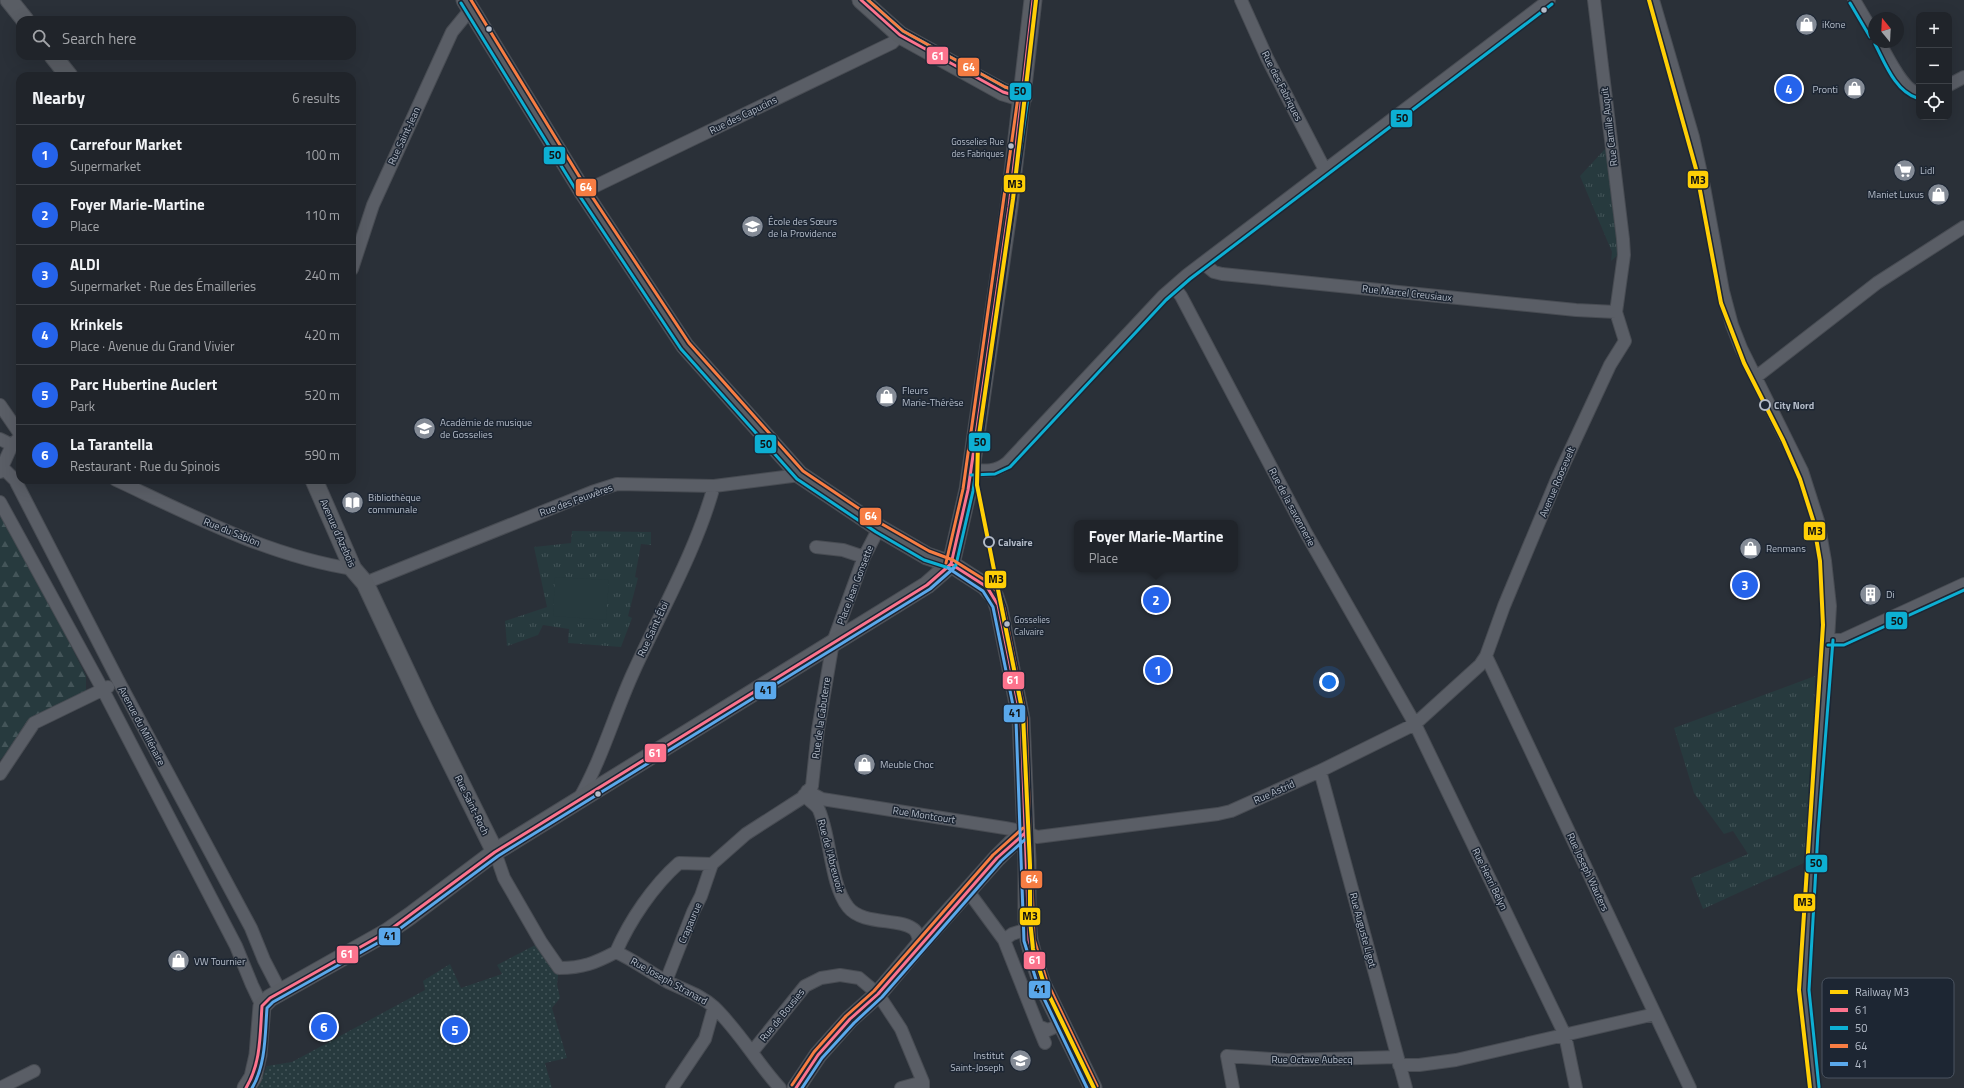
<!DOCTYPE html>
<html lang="en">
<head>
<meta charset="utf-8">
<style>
	:root { --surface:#20242a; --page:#2d3036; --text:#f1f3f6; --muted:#a2a4a8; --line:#3d4147; --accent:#2563eb }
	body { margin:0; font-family:"Titillium Web",sans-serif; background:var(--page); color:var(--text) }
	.controls { position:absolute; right:12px; top:12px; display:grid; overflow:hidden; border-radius:8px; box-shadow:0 4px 16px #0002 }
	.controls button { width:36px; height:36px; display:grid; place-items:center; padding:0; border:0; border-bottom:1px solid var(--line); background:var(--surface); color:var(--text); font:20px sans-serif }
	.compass { position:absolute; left:1868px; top:12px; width:36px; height:36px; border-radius:50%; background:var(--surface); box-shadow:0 4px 16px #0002; rotate:342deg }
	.you { position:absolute; left:1329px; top:682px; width:14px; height:14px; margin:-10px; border:3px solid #fff; border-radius:50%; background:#1a73e8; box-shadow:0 0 0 6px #1a73e833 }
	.badge { display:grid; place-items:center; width:26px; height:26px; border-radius:50%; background:var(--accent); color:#fff; font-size:13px; font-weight:700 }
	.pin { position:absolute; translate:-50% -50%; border:2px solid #fff; box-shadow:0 1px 4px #0006 }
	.popup { position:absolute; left:1074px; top:520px; width:164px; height:52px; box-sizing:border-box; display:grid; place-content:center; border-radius:8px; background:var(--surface); filter:drop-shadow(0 1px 3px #0005); font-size:13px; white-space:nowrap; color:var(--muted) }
	.popup b { font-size:15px; color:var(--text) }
	.popup::after { content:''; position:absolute; left:50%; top:100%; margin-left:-8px; border:8px solid transparent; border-top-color:var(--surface) }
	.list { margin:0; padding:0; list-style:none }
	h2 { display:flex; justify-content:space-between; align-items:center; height:52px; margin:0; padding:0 16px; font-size:17px }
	h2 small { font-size:13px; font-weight:400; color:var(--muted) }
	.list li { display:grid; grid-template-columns:26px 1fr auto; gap:12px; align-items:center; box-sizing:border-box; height:60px; padding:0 16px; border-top:1px solid var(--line) }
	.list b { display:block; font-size:15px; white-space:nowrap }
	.list p { margin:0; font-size:13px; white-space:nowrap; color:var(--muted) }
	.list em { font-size:13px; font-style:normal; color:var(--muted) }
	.icon { flex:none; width:22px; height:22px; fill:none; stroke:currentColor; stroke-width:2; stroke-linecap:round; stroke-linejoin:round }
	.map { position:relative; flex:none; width:1964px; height:1088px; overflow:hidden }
	.search { position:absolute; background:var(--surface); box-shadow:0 4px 16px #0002; left:16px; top:16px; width:340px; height:44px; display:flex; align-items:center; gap:10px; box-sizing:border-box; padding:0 14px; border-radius:12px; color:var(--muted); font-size:15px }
	.panel { position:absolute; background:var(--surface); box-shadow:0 4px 16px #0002; left:16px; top:72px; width:340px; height:412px; border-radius:12px }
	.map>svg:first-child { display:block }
	.grass { fill:url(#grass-tufts) }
	.forest { fill:url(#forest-firs) }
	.park { fill:url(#park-dots) }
	.pitch { fill:#273a3e }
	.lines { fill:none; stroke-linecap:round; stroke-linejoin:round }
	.street-casing { stroke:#484c53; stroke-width:14 }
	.secondary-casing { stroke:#484c53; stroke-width:19 }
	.street { stroke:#5a5e66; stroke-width:12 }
	.secondary { stroke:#595d64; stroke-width:17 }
	.bus-1-casing { stroke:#1d2633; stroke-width:6 }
	.bus-2-casing { stroke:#1d2633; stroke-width:6 }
	.bus-3-casing { stroke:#1d2633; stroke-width:6 }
	.bus-4-casing { stroke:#1d2633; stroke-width:6 }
	.bus-1 { stroke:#fc738d; stroke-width:3 }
	.bus-2 { stroke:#0dafd3; stroke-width:3 }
	.bus-3 { stroke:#f77d43; stroke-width:3 }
	.bus-4 { stroke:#5aa8eb; stroke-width:3 }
	.rail-1-casing { stroke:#1d2633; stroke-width:7 }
	.rail-1 { stroke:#ffcf06; stroke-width:4 }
	.bus-dot { fill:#b4bcc9; stroke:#1d2633; stroke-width:1.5 }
	.stop-dot { fill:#1d2633; stroke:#b4bcc9; stroke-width:2 }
	.labels { text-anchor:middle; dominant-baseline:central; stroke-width:3; stroke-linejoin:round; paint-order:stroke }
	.bus-label { font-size:9px; fill:#b4bcc9; stroke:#1d2633; text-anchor:end }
	.poi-label { font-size:10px; fill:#b4bcc9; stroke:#1d2633; text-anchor:start }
	.street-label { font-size:10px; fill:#b4bcc9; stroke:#1d2633 }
	.stop-label { font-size:10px; font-weight:bold; fill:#b4bcc9; stroke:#1d2633; text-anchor:start }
	.key { fill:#1d2633; stroke:#4a5360; stroke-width:1 }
	.key-label { font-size:11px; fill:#b4bcc9 }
	.line-badge { stroke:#1d2633; stroke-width:1.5 }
	.badge-label { font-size:11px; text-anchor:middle; font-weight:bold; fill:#fff }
	.pale-badge-label { font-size:11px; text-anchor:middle; font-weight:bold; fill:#111 }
</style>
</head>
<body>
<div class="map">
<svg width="1964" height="1088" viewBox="0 0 1964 1088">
	<defs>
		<pattern id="grass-tufts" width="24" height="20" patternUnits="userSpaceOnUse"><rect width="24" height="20" fill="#273a3e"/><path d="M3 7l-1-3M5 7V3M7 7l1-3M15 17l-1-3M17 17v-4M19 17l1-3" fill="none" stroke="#445559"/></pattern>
		<pattern id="forest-firs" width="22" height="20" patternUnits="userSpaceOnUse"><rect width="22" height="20" fill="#273a3e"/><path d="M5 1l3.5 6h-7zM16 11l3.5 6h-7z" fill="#445559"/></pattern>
		<pattern id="park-dots" width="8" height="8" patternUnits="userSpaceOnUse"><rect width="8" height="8" fill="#273a3e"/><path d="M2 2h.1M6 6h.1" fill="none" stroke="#445559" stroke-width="1.8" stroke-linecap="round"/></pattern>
	</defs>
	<rect width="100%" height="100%" fill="#2a3038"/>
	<path class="grass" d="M1607,141L1619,254L1611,261L1612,252L1580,176L1606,148Z
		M572,531L651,532V545L641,544L635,577L638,578L628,616L632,618L621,647L568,643L569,629L543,625L538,635L507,646L505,621L547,607L534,547L571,543Z
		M1815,676L1813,760L1806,862L1703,909L1691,878L1748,854L1733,831L1724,834L1694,793L1674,728Z"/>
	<path class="forest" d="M0,503L86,676V693L34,723L0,760Z"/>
	<path class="park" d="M541,942L559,968L557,984L560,998L552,1008L567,1058L545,1063L552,1088H258L267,1066L292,1062L425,990L423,981L450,964L461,988L502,974L497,965Z"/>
	<path class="pitch" d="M555,577L609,580L606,620L553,616Z"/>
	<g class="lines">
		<defs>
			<path id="street" d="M1241,0L1267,58L1325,170
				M1653,0L1693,137L1704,187L1723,291L1732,325L1741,348L1802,471L1818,521L1825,561L1830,606L1828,640L1813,832L1804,990L1814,1088
				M1854,0L1874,34
				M1879,42C1887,55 1903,92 1919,93
				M1949,85L1964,77
				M583,192L892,43L900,35
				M1203,263L1214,272L1222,274L1576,310L1616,312
				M352,269L373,205L452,32L470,10
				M1174,287L1181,296L1306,533L1415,724L1565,1035L1576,1088
				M1756,377L1877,283L1964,227
				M0,405L20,434
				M0,439L12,445
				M0,465L15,480L119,682L251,928L264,960L280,991
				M971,470C985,471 996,472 1007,463L1163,296L1187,275L1549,0
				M0,472L12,445L20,437
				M116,480C193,516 269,556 353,569
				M0,502L103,690L236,946L252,985L262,1006
				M816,547L843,550L864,557
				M365,583L592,492L617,484L714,486L800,475
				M1828,640H1842L1964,584
				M1486,656L1690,1088
				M1320,771L1406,1088
				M0,774L34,723L108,687
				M807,791L822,799L1005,828L1026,832L1037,837L1218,814L1231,811L1320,771L1415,724L1480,665L1486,656L1504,606L1557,479L1610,365L1625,341L1616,312L1624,255L1623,239L1594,0
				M804,795C808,800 817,805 819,810C831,838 830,884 848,907C862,925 897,918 912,928C918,931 918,937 920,944
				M579,799C602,759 614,715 633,673C661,611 696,551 714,486
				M495,852L504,878L541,942L559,968C583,968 595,963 616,952
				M712,864L746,834L802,798L812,786L818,730L833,642L864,557L879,528
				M968,891L1004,940
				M1028,929L1012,934L1004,940L1038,1026L1048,1030L1062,1024
				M616,952C634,960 649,972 666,981C683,990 700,994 714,1007C740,1032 757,1063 780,1088
				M616,952C630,920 653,886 679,863L712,864
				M666,981L693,912L701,896L712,864
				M1038,1026L1045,1043
				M752,1052L805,986L821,978L840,975L859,978L878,994L901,1029L923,1082V1088
				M1399,1065H1419L1456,1060L1655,1014
				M0,1088L34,1071
				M672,1088L705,1039L714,1007
				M901,1088L923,1082
				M1233,1088L1227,1056L1287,1060L1397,1057"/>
			<path id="secondary" d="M9,0L25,20
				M465,0L583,192L685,346L800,475L879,528L927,556L951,564L985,586L995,597L999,609L1021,719L1027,860V919L1029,940L1035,963L1042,984L1093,1088
				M861,0L900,35L1003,92L1023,98
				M53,56L69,76
				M314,480L353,569L365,583L425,711L495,852
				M246,1088L253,1077L258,1055L262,1006L270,998L387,932L410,916L495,852L927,585L951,564L968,490L1009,207L1033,0
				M796,1088L818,1055L850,1019L878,994L920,944L997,858L1011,844L1026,832"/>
		</defs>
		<use href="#street" class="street-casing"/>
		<use href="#secondary" class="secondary-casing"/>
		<use href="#street" class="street"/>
		<use href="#secondary" class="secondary"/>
		<defs>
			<path id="bus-1" d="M861,0L900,35L1003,92L1023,98
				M951,564L987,587L998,605L1021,719L1029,940L1042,984L1093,1088
				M246,1088C261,1064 260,1034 262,1006L270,998L387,932L495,852L927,585L951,564L968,490L1009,207L1033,0
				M796,1088L818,1055L850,1019L878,994L997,858L1026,832"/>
			<path id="bus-2" d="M461,3L579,195L681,349L797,479L876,532L924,560L952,569L956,565L973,491L1028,97L1025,93L1005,87L903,31L868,0
				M1850,3L1870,37
				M1875,44C1885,63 1895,91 1917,98
				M971,475L995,474L1010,467L1166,300L1190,279L1552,4
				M1828,645H1844L1964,590
				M1819,1087L1809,990L1818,832L1833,640"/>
			<path id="bus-3" d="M471,0L587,189L689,343L803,471L882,524L929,551L953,560L988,582L999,594L1004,608L1026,718L1034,939L1047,982L1097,1086
				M868,0L903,31L1005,87L1024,93
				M946,563L963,489L1018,97
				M792,1085L814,1052L846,1016L874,991L993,855L1023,828"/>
			<path id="bus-4" d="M948,568L983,591L993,607L1016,720L1024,941L1038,986L1087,1088
				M252,1088C266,1065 265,1034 267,1008L273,1002L390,936L498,856L930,589L954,568
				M802,1088L822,1058L854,1023L882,997L1001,861L1029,836"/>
		</defs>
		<use href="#bus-1" class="bus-1-casing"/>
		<use href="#bus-2" class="bus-2-casing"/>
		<use href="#bus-3" class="bus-3-casing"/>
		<use href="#bus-4" class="bus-4-casing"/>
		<use href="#bus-1" class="bus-1"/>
		<use href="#bus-2" class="bus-2"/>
		<use href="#bus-3" class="bus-3"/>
		<use href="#bus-4" class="bus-4"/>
		<defs>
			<path id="rail-1" d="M1036,0L1013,199L978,442L977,485L1023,714L1030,865V920L1033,949L1045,987L1094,1088
				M1649,0L1696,169L1721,303L1744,363L1783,440L1800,479L1813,520L1820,561L1823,625L1799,990L1810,1088"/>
		</defs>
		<use href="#rail-1" class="rail-1-casing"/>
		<use href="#rail-1" class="rail-1"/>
	</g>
	<defs>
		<symbol id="shop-disc" viewBox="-11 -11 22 22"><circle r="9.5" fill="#848b96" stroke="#1d2633"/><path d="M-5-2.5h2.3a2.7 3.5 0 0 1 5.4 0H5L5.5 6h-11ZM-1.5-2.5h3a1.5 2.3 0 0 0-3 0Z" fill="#fff"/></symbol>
		<symbol id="supermarket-disc" viewBox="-11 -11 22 22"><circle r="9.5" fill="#848b96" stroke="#1d2633"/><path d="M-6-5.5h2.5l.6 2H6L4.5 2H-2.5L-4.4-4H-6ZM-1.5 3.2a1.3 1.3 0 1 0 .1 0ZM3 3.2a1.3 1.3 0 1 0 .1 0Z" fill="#fff"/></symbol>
		<symbol id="school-disc" viewBox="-11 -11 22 22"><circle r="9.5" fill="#848b96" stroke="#1d2633"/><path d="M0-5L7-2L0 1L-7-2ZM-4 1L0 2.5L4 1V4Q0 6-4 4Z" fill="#fff"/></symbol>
		<symbol id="library-disc" viewBox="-11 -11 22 22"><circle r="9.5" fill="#848b96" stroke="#1d2633"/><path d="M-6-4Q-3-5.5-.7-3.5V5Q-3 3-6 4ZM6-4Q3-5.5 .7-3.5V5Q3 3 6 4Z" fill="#fff"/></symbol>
		<symbol id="building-disc" viewBox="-11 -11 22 22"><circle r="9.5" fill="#848b96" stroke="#1d2633"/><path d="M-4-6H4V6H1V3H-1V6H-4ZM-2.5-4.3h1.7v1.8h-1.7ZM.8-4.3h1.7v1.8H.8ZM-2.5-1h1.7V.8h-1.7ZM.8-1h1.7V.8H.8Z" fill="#fff"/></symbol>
	</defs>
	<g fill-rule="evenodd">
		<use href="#shop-disc" x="1794" y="12" width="25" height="25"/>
		<use href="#shop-disc" x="1842" y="76" width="25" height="25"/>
		<use href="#supermarket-disc" x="1892" y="158" width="25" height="25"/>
		<use href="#shop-disc" x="1926" y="182" width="25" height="25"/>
		<use href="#school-disc" x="740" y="214" width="25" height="25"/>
		<use href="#shop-disc" x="874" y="384" width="25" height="25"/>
		<use href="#school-disc" x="412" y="416" width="25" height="25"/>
		<use href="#library-disc" x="340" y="490" width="25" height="25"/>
		<use href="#shop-disc" x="1738" y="536" width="25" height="25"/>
		<use href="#building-disc" x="1858" y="582" width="25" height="25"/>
		<use href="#shop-disc" x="852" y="752" width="25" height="25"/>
		<use href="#shop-disc" x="166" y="948" width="25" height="25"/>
		<use href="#school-disc" x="1008" y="1048" width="25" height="25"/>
	</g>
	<g class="bus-dot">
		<circle cx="1544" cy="10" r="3.5"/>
		<circle cx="489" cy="29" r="3.5"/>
		<circle cx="1011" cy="146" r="3.5"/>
		<circle cx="1007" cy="624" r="3.5"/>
		<circle cx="598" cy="794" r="3.5"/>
	</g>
	<g class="stop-dot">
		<circle cx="1765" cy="405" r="5"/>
		<circle cx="989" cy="542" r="5"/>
	</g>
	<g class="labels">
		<g class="bus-label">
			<text x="1004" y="141">Gosselies Rue<tspan x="1004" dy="12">des Fabriques</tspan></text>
			<text x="1014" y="619" text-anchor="start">Gosselies<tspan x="1014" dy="12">Calvaire</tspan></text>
		</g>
		<g class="poi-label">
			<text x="1822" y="24">iKone</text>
			<text x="1838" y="89" text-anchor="end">Pronti</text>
			<text x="1920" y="170">Lidl</text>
			<text x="1924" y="194" text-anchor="end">Maniet Luxus</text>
			<text x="768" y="221">École des Sœurs<tspan x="768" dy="12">de la Providence</tspan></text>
			<text x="902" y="390">Fleurs<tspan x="902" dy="12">Marie-Thérèse</tspan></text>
			<text x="440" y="422">Académie de musique<tspan x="440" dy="12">de Gosselies</tspan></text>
			<text x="368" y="497">Bibliothèque<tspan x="368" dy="12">communale</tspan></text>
			<text x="1766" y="548">Renmans</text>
			<text x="1886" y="594">Di</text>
			<text x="880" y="764">Meuble Choc</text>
			<text x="194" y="961">VW Tournier</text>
			<text x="1004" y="1055" text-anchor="end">Institut<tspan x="1004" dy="12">Saint-Joseph</tspan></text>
		</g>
		<g class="street-label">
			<text transform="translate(1282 86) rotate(63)">Rue des Fabriques</text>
			<text transform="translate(743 115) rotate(-26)">Rue des Capucins</text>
			<text transform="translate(1609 127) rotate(-97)">Rue Camille Auquit</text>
			<text transform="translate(404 136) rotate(-65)">Rue Saint-Jean</text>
			<text transform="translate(1407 293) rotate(6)">Rue Marcel Creusiaux</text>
			<text transform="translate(1557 482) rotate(-67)">Avenue Roosevelt</text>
			<text transform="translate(576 500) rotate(-20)">Rue des Feuwères</text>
			<text transform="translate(1292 507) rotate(62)">Rue de la savonnerie</text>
			<text transform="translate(232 532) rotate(22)">Rue du Sablon</text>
			<text transform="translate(338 533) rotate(66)">Avenue d'Azebois</text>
			<text transform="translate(855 585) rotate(-69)">Place Jean Gonsette</text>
			<text transform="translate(653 629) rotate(-65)">Rue Saint-Éloi</text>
			<text transform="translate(821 718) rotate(-82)">Rue de la Cabuterre</text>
			<text transform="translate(142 726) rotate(62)">Avenue du Millénaire</text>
			<text transform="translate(1274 792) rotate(-24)">Rue Astrid</text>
			<text transform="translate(472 805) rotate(64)">Rue Saint-Roch</text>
			<text transform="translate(924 815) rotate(9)">Rue Montcourt</text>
			<text transform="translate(831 856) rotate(75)">Rue de l'Abreuvoir</text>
			<text transform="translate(1588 872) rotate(65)">Rue Joseph Wauters</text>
			<text transform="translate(1490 879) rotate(64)">Rue Henri Belyn</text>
			<text transform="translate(690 923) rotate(-67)">Crapaurue</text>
			<text transform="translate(1363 930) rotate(75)">Rue Auguste Ligot</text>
			<text transform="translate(669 981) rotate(29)">Rue Joseph Stranard</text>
			<text transform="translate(782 1015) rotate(-51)">Rue de Bousies</text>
			<text x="1312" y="1059">Rue Octave Aubecq</text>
		</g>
		<g class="stop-label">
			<text x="1774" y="405">City Nord</text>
			<text x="998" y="542">Calvaire</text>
		</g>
	</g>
	<rect x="1822" y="978" width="132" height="100" rx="6" class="key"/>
	<rect x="1830" y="990" width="18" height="4" fill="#ffcf06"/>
	<rect x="1830" y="1008" width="18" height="4" fill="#fc738d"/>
	<rect x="1830" y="1026" width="18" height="4" fill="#0dafd3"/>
	<rect x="1830" y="1044" width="18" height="4" fill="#f77d43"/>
	<rect x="1830" y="1062" width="18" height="4" fill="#5aa8eb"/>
	<g class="key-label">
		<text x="1855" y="996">Railway M3</text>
		<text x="1855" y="1014">61</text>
		<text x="1855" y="1032">50</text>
		<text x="1855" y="1050">64</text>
		<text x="1855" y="1068">41</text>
	</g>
	<g class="line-badge">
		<rect x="926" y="46" width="23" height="19" rx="4" fill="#fc738d"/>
		<rect x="957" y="57" width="23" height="20" rx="4" fill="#f77d43"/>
		<rect x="1009" y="82" width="23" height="19" rx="4" fill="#0dafd3"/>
		<rect x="1390" y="109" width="23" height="19" rx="4" fill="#0dafd3"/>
		<rect x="543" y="146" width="23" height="19" rx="4" fill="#0dafd3"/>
		<rect x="1687" y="170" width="22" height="19" rx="4" fill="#ffcf06"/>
		<rect x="1003" y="174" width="23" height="19" rx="4" fill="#ffcf06"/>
		<rect x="575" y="178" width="22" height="19" rx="4" fill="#f77d43"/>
		<rect x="968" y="432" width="23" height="20" rx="4" fill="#0dafd3"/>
		<rect x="754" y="434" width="23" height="20" rx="4" fill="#0dafd3"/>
		<rect x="859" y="507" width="23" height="19" rx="4" fill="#f77d43"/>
		<rect x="1803" y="521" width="23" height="20" rx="4" fill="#ffcf06"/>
		<rect x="984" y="570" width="23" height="19" rx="4" fill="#ffcf06"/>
		<rect x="1885" y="611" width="23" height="19" rx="4" fill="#0dafd3"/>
		<rect x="1002" y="671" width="23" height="19" rx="4" fill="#fc738d"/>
		<rect x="754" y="681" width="23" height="19" rx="4" fill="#5aa8eb"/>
		<rect x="1003" y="704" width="23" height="19" rx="4" fill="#5aa8eb"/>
		<rect x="644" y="743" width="23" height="20" rx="4" fill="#fc738d"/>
		<rect x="1805" y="854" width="23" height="19" rx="4" fill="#0dafd3"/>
		<rect x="1020" y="870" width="23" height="19" rx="4" fill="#f77d43"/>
		<rect x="1793" y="893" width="23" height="19" rx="4" fill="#ffcf06"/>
		<rect x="1019" y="907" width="22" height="19" rx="4" fill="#ffcf06"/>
		<rect x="378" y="927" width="23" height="19" rx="4" fill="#5aa8eb"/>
		<rect x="336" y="945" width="23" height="19" rx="4" fill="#fc738d"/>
		<rect x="1023" y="951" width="23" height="19" rx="4" fill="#fc738d"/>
		<rect x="1028" y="980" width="23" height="19" rx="4" fill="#5aa8eb"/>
	</g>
	<g class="badge-label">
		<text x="938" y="60">61</text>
		<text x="969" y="71">64</text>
		<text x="586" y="191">64</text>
		<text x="871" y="520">64</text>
		<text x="1013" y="684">61</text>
		<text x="655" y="757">61</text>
		<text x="1032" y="883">64</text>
		<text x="347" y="958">61</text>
		<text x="1035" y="964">61</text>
	</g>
	<g class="pale-badge-label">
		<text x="1020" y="95">50</text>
		<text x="1402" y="122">50</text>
		<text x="555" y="159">50</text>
		<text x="1698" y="184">M3</text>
		<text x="1015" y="188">M3</text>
		<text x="980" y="446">50</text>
		<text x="766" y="448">50</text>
		<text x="1815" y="535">M3</text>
		<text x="996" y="583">M3</text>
		<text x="1897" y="625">50</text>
		<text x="766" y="694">41</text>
		<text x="1015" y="717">41</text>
		<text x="1816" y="867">50</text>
		<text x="1805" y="906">M3</text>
		<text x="1030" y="920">M3</text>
		<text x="390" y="940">41</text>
		<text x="1040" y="993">41</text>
	</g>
</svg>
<div class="controls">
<button>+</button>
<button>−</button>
<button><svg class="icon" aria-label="locate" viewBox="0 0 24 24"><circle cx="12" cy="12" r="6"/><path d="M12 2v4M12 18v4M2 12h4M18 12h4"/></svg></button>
</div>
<svg class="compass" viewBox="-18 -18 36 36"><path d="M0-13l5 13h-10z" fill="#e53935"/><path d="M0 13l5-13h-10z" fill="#a2a4a8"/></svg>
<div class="you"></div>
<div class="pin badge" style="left:1158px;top:670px">1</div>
<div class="pin badge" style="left:1156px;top:600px">2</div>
<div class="popup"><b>Foyer Marie-Martine</b>Place</div>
<div class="pin badge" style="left:1745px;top:585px">3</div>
<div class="pin badge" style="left:1789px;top:89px">4</div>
<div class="pin badge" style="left:455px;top:1030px">5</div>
<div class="pin badge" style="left:324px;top:1027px">6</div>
<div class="search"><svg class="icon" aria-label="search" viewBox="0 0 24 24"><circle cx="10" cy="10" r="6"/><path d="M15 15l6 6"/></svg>Search here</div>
<section class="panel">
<h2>Nearby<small>6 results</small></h2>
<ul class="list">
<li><span class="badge">1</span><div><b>Carrefour Market</b><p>Supermarket</p></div><em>100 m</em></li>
<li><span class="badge">2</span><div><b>Foyer Marie-Martine</b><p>Place</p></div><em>110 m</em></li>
<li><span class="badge">3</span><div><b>ALDI</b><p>Supermarket · Rue des Émailleries</p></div><em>240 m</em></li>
<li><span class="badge">4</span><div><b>Krinkels</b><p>Place · Avenue du Grand Vivier</p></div><em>420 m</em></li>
<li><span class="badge">5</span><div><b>Parc Hubertine Auclert</b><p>Park</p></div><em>520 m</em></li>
<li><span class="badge">6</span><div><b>La Tarantella</b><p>Restaurant · Rue du Spinois</p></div><em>590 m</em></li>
</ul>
</section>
</div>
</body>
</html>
